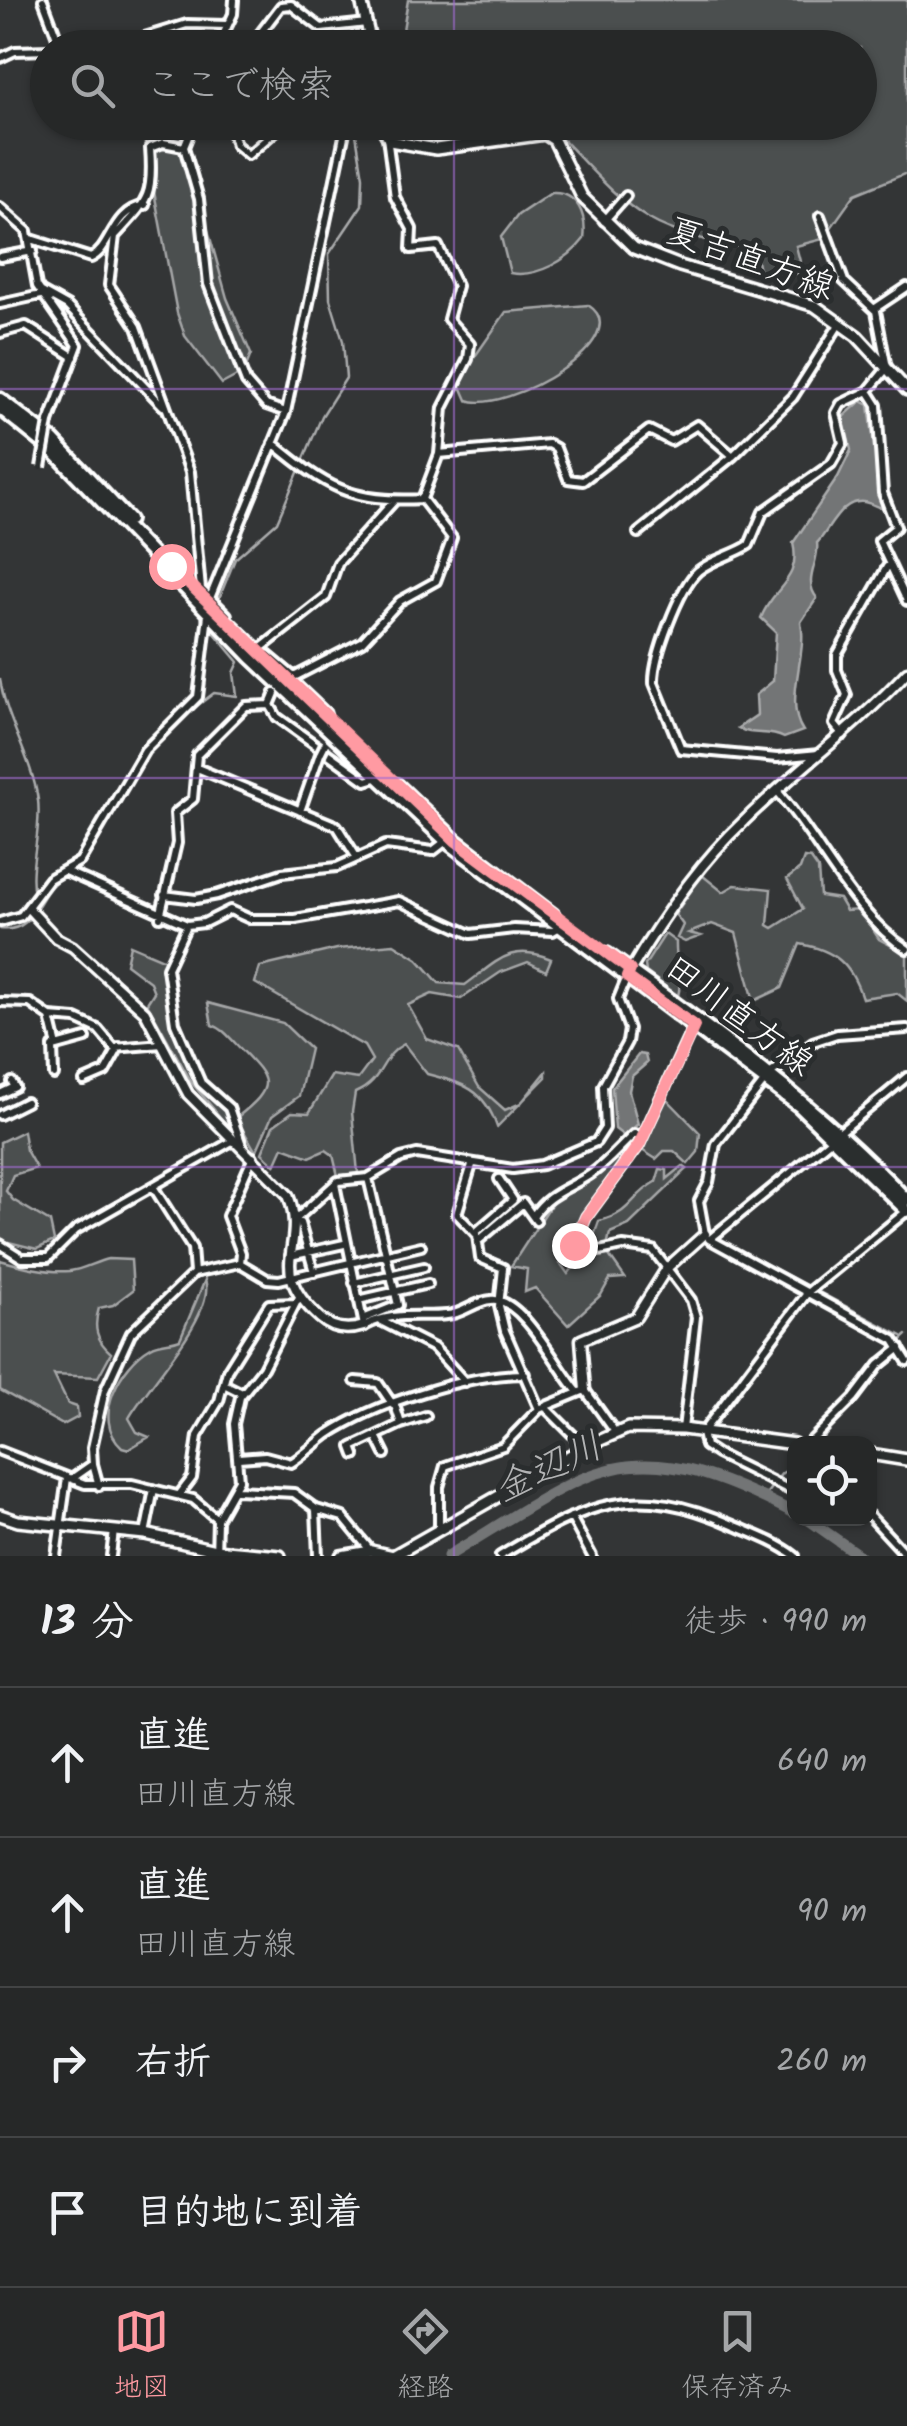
<!DOCTYPE html>
<html lang="ja">
<head>
<meta charset="utf-8">
<style>
	:root { --surface:#262828; --page:#2e3030; --text:#f1f3f6; --muted:#a4a6a8; --line:#424445; --accent:#ff9aa2 }
	body { margin:0; font-family:Kalam,"Klee One",sans-serif; background:var(--page); color:var(--text) }
	.controls { position:absolute; right:30px; bottom:30px; display:grid; overflow:hidden; border-radius:20px; box-shadow:0 2px 8px #0004 }
	.controls button { width:90px; height:90px; display:grid; place-items:center; padding:0; border:0; border-bottom:2px solid var(--line); background:var(--surface); color:var(--text); font:50px sans-serif }
	.stop { position:absolute; width:30px; height:30px; margin:-22px; border:8px solid #ff9aa2; border-radius:50%; background:#fff }
	.stop.end { background:#ff9aa2; border-color:#fff; box-shadow:0 2px 10px #0008 }
	.list { margin:0; padding:0; list-style:none }
	h2 { display:flex; justify-content:space-between; align-items:center; height:130px; margin:0; padding:0 40px; font-size:42px }
	h2 small { font-size:32px; font-weight:400; color:var(--muted) }
	.list li { display:grid; grid-template-columns:65px 1fr auto; gap:30px; align-items:center; box-sizing:border-box; height:150px; padding:0 40px; border-top:2px solid var(--line) }
	.list b { display:block; font-size:38px; white-space:nowrap }
	.list p { margin:0; font-size:32px; white-space:nowrap; color:var(--muted) }
	.list em { font-size:32px; font-style:normal; color:var(--muted) }
	.icon { flex:none; width:55px; height:55px; fill:none; stroke:currentColor; stroke-width:2; stroke-linecap:round; stroke-linejoin:round }
	.map { position:relative; flex:none; width:907px; height:1556px; overflow:hidden }
	.search { position:absolute; background:var(--surface); box-shadow:0 2px 8px #0004; left:30px; right:30px; top:30px; height:110px; display:flex; align-items:center; gap:25px; box-sizing:border-box; padding:0 35px; border-radius:55px; color:var(--muted); font-size:38px }
	.sheet { height:730px; background:var(--surface) }
	nav { display:flex; justify-content:space-around; align-items:center; box-sizing:border-box; height:140px; border-top:2px solid var(--line); background:var(--surface); font-size:28px; color:var(--muted) }
	nav a { display:grid; justify-items:center; gap:5px }
	nav .on { color:var(--accent) }
	.map>svg:first-child { display:block }
	.green { fill:#4c4f50; stroke:#a6a7a8; stroke-width:2.5 }
	.water { fill:#737576; stroke:#abacad; stroke-width:2.5 }
	.lines { fill:none; stroke-linecap:round; stroke-linejoin:round }
	.stream { stroke:#abacad; stroke-width:2.5 }
	.river { stroke:#737576; stroke-width:11 }
	.minor-casing { stroke:#fff; stroke-width:14 }
	.tertiary-casing { stroke:#fff; stroke-width:15 }
	.secondary-casing { stroke:#fff; stroke-width:16 }
	.primary-casing { stroke:#fff; stroke-width:18 }
	.minor { stroke:#2a2d2e; stroke-width:6 }
	.tertiary { stroke:#2a2d2e; stroke-width:8 }
	.secondary { stroke:#2a2d2e; stroke-width:9 }
	.primary { stroke:#2a2d2e; stroke-width:10 }
	.minor-bridge-casing { stroke:#fff; stroke-width:14; stroke-linecap:butt }
	.minor-bridge { stroke:#2a2d2e; stroke-width:6 }
	.route { stroke:#ff9aa2; stroke-width:12 }
	.grid { fill:none; stroke:#a36bd2; stroke-width:2.5; stroke-opacity:0.55 }
	.labels { text-anchor:middle; dominant-baseline:central; stroke-width:10; stroke-linejoin:round; paint-order:stroke }
	.street-label { font-size:35px; fill:#fff; stroke:#2a2d2e }
	.water-label { font-size:38px; font-style:italic; fill:#b2b3b4; stroke:#2a2d2e }
</style>
</head>
<body>
<div class="map">
<svg width="907" height="1556" viewBox="0 0 907 1556">
	<rect width="100%" height="100%" fill="#333536"/>
	<filter id="ink" filterUnits="userSpaceOnUse"><feTurbulence type="fractalNoise" baseFrequency=".01" numOctaves="2"/><feDisplacementMap in="SourceGraphic" scale="20" xChannelSelector="R" yChannelSelector="G"/><feConvolveMatrix kernelMatrix="1 2 1 2 8 2 1 2 1" color-interpolation-filters="sRGB"/></filter>
	<g filter="url(#ink)">
		<path class="green" d="M408,0H907V173L855,194L823,239L796,246L803,273L760,277L755,250C721,243 680,237 649,219C610,196 579,154 546,123L860,122V48H400Z
			M141,123H178L227,298L251,354L244,372L222,384L185,336L177,313Z
			M551,193C578,191 587,216 584,239C568,260 537,278 510,273L501,237L518,215Z
			M588,305C640,338 505,415 467,400L460,384L464,372L506,312Z
			M804,858L811,859L818,869L820,896L839,899L846,911L860,910L879,939L907,954V1001L897,993L862,998C851,964 835,950 800,944L782,988L754,1001L736,933L712,924L689,933L701,936L685,942L677,938L683,925L675,914L702,875L723,892L735,885L771,889L768,925L773,928L803,909L787,879L800,869Z
			M665,934L676,942C675,962 683,978 678,996L646,972L645,965Z
			M394,944L418,959L439,983L465,985C497,962 510,942 551,959L546,971L528,962L501,972L461,999L432,994L408,1005L427,1039L458,1050L479,1087L505,1110L521,1103L546,1072V1077L497,1127C484,1088 462,1083 427,1074L404,1044C380,1056 385,1080 355,1093L352,1112L358,1173L338,1176L333,1155L326,1150L310,1157L283,1147L275,1165L262,1153L273,1126L292,1112L309,1113L332,1075L358,1079L372,1060L364,1046L255,983L260,967L337,949Z
			M130,945L168,961C171,1004 174,1047 200,1084C211,1100 226,1107 235,1126L230,1129L192,1083L147,1003L154,992L150,982L126,964Z
			M208,1003L283,1023L310,1049L299,1096L272,1116L256,1152L236,1118C278,1085 271,1080 237,1045C228,1036 224,1029 212,1025Z
			M667,1099L700,1133L698,1152L688,1164L674,1151H664L656,1159L642,1150Z
			M23,1131L26,1150L36,1168L13,1175L6,1191L13,1200L50,1222L54,1241L37,1249L0,1240V1142Z
			M626,1143L629,1146L613,1170L614,1179L591,1206L560,1263L568,1274L590,1247L599,1221C634,1212 629,1197 656,1182L660,1169L667,1170V1179L683,1166L687,1169L629,1225L610,1233L606,1251L625,1278L610,1279L601,1295L568,1325L535,1288L525,1292L527,1269L511,1266L556,1197L598,1176Z
			M108,1259L131,1260L133,1290L113,1305L99,1308C93,1327 96,1340 111,1353L98,1377L54,1375L68,1404L77,1407L78,1417L63,1425L0,1390V1260C21,1266 47,1273 70,1271C82,1270 95,1262 108,1259Z
			M205,1280C217,1313 146,1387 129,1418L137,1432L149,1437L129,1449L122,1447C90,1419 121,1364 151,1347C160,1341 171,1343 180,1339Z"/>
		<path class="water" d="M861,401L869,405L882,508C877,507 873,504 868,503C842,495 830,530 817,543C820,563 802,580 817,598L801,622C808,655 783,702 803,731L784,738C768,729 753,737 738,728L757,715L756,695L773,681L776,632L761,618C772,588 802,580 793,543L838,477L851,450L843,417Z
			M639,1054L645,1055L647,1063L632,1076L629,1091L638,1124L624,1136L615,1129L612,1088Z"/>
		<g class="lines">
			<path class="stream" d="M218,601L235,559L277,522L322,416L346,378L343,341L330,299L329,254L362,205L363,177L354,122
				M0,679C6,721 32,758 38,800C42,833 28,864 34,895
				M185,715L214,693L237,696L234,673L239,662L213,631L215,624
				M142,762L165,734
				M73,872L82,866L115,808
				M0,929C39,934 36,888 66,875
				M721,1240L904,1337
				M882,1358L907,1335
				M860,1385L876,1364
				M819,1444L843,1413
				M764,1497L782,1473L794,1467"/>
			<path class="river" d="M806,1518L860,1556
				M448,1556C595,1467 628,1426 794,1513"/>
			<defs>
				<path id="minor" d="M43,0L61,48
					M109,48L187,24L227,25
					M217,48L233,14L234,0
					M249,48L281,6L291,5L321,28L367,23
					M0,58L15,51L48,50
					M194,122L184,147L199,199L208,284L246,382L266,405L286,412
					M229,122L236,145L248,155L286,122
					M184,147L163,143L150,148C154,198 147,201 115,236L109,285L137,327L190,472L201,589L227,615
					M0,207L27,231L37,286L78,345L49,422
					M604,221L626,196
					M31,239L91,258C112,248 111,211 145,205
					M0,257L33,251
					M42,292L67,306L163,406
					M0,304L41,295
					M874,309L907,287
					M0,333L26,326L74,357
					M868,391L877,405L883,493L896,527L879,541L907,601
					M273,443C326,487 351,503 422,499
					M439,454L549,444L556,448L568,479L583,481L649,430L671,441L697,425L733,456
					M638,533L733,456L793,397L840,323
					M210,598L286,412L347,122
					M260,649L326,597L338,563L394,501
					M268,655L293,676
					M290,679L362,642L400,601L436,581L452,538L422,499L439,454L443,408L468,359L470,344L448,319L457,286L438,246L411,249L412,229L395,197L387,137
					M270,705L277,717L366,781L379,777
					M843,735L834,724L847,695L837,670V655L887,567
					M819,754L777,758L681,749L654,683C653,658 679,588 698,571C712,559 734,555 749,545L763,512L831,464L843,443L836,413L841,404L868,391L887,368L876,311L844,281L820,216
					M197,768L337,826L357,858
					M777,791C819,839 854,916 907,949
					M300,811L320,754
					M65,871L187,925L204,923L230,910L250,919H295L399,901L471,934L514,929L553,931L560,927
					M164,895L196,899L217,895L282,873L337,867L386,845L433,851L446,841
					M160,917L177,843L175,813L193,799L197,755L246,706L270,705L275,693
					M0,922L21,916L49,879L80,861L145,750L198,697L208,615
					M187,925L167,968L175,1023L201,1083L229,1108L243,1148
					M0,1002L30,1003L50,1017L76,1019L98,1029L114,1048L162,1044
					M50,1017L57,1046L86,1038
					M54,1075L53,1047L57,1046
					M84,1081L105,1072L119,1047
					M0,1094L15,1087L12,1082
					M0,1115L26,1102
					M472,1165L457,1214L477,1235L480,1258L503,1268L499,1306L505,1331L539,1409
					M335,1184L364,1326C392,1311 418,1318 447,1315C464,1314 475,1301 491,1300C522,1296 558,1370 578,1392
					M154,1188L192,1248L194,1273
					M533,1216C548,1193 569,1189 591,1174C607,1163 620,1147 634,1134L643,1136
					M294,1221L338,1181L368,1178L401,1158L417,1154L513,1169L542,1165L596,1142L605,1128L603,1086L627,1042L629,1029L618,999L627,977
					M300,1223L314,1272
					M475,1233L513,1200L499,1179
					M705,1234L699,1201L709,1182L716,1144L771,1073L813,1042L837,1034L907,1029
					M709,1239L894,1340L907,1361
					M710,1239L907,1077
					M478,1241L523,1203L536,1221
					M0,1244L22,1258H48L76,1230L234,1140
					M290,1256L344,1244
					M240,1263L267,1279L279,1280L421,1246
					M354,1283L424,1267
					M358,1300L428,1284
					M363,1319L398,1305L368,1178
					M379,1320L434,1348L465,1382
					M355,1381L378,1383L393,1405
					M224,1384L242,1393
					M395,1405L401,1424L426,1416
					M545,1407L585,1447
					M683,1429L696,1317L691,1300L653,1250L623,1246L580,1255L574,1245L586,1217L639,1145L693,1027
					M376,1436L385,1454
					M808,1444L854,1398L879,1365L900,1348
					M0,1451L85,1484H132L193,1499L217,1519
					M355,1455L352,1447L401,1424
					M239,1458L265,1456L291,1463C304,1455 315,1444 327,1435C375,1403 468,1374 525,1374
					M93,1464L99,1486
					M73,1478L93,1464L92,1448L105,1390L131,1333L194,1273L240,1263L241,1253L227,1216L253,1157
					M237,1490L294,1493L316,1509L343,1517L370,1550
					M794,1492L717,1454L705,1446L702,1433L808,1292L907,1211
					M179,1495L192,1478L198,1436L219,1401L227,1371L269,1304L295,1303
					M316,1509L318,1556
					M870,1516L907,1556
					M571,1517L592,1556
					M439,1530V1487L445,1466L503,1446L539,1409L585,1390L615,1432
					M145,1534L154,1489
					M56,1556L67,1478
					M111,1556L114,1531
					M216,1556L217,1519L239,1480L234,1424L240,1397L263,1368L298,1299
					M500,1556C588,1503 633,1481 733,1525C754,1534 777,1542 795,1556"/>
				<path id="tertiary" d="M29,909L56,938L73,947L145,1012L188,1094L288,1195C309,1248 263,1267 320,1318C333,1330 348,1331 364,1326
					M629,973C661,919 698,864 744,821C797,769 856,727 907,672
					M585,1390L581,1340L636,1317L667,1268L705,1234"/>
				<path id="secondary" d="M361,0L372,48
					M379,122L390,141L436,149L545,134L554,140L582,197L634,248L680,266L815,306L857,336L907,390
					M870,1454L907,1460
					M0,1515L18,1521L145,1534L215,1550L280,1556
					M341,1556L371,1551L393,1556
					M393,1556L585,1447L628,1428L683,1429L794,1444"/>
				<path id="primary" d="M0,399L53,440L129,520
					M0,408L52,450L251,657L446,841L799,1106L907,1211
					M202,598L324,714
					M397,785L456,841L553,915
					M607,954C713,1030 817,1105 907,1200"/>
			</defs>
			<use href="#minor" class="minor-casing"/>
			<use href="#tertiary" class="tertiary-casing"/>
			<use href="#secondary" class="secondary-casing"/>
			<use href="#primary" class="primary-casing"/>
			<use href="#minor" class="minor"/>
			<use href="#tertiary" class="tertiary"/>
			<use href="#secondary" class="secondary"/>
			<use href="#primary" class="primary"/>
			<defs>
				<path id="minor-bridge" d="M41,467L49,422
					M320,754L325,744"/>
			</defs>
			<use href="#minor-bridge" class="minor-bridge-casing"/>
			<use href="#minor-bridge" class="minor-bridge"/>
		</g>
	</g>
	<g class="lines" filter="url(#ink)">
		<path class="route" d="M171,566L456,841L630,970L627,977L694,1026L639,1145L586,1217L574,1245"/>
	</g>
	<path class="grid" d="M454,0V48M454,122V1556M0,389H907M0,778H907M0,1167H907"/>
	<g class="labels">
		<g class="street-label">
			<text transform="translate(750 261) rotate(20)">夏吉直方線</text>
			<text transform="translate(738 1017) rotate(37)">田川直方線</text>
		</g>
		<g class="water-label">
			<text transform="translate(549 1469) rotate(-25)">金辺川</text>
		</g>
	</g>
</svg>
<div class="controls">
<button><svg class="icon" aria-label="locate" viewBox="0 0 24 24"><circle cx="12" cy="12" r="6"/><path d="M12 2v4M12 18v4M2 12h4M18 12h4"/></svg></button>
</div>
<div class="stop" style="left:171px;top:566px"></div>
<div class="stop end" style="left:574px;top:1245px"></div>
<div class="search"><svg class="icon" aria-label="search" viewBox="0 0 24 24"><circle cx="10" cy="10" r="6"/><path d="M15 15l6 6"/></svg>ここで検索</div>
</div>
<section class="sheet">
<h2>13 分<small>徒歩 · 990 m</small></h2>
<ul class="list">
<li><svg class="icon" aria-label="ahead" viewBox="0 0 24 24"><path d="M12 20V5M6 11l6-6 6 6"/></svg><div><b>直進</b><p>田川直方線</p></div><em>640 m</em></li>
<li><svg class="icon" aria-label="ahead" viewBox="0 0 24 24"><path d="M12 20V5M6 11l6-6 6 6"/></svg><div><b>直進</b><p>田川直方線</p></div><em>90 m</em></li>
<li><svg class="icon" aria-label="right" viewBox="0 0 24 24"><path d="M7 20v-9h11M14 6l5 5-5 5"/></svg><div><b>右折</b></div><em>260 m</em></li>
<li><svg class="icon" aria-label="arrive" viewBox="0 0 24 24"><path d="M6 21V4h12l-3 4 3 4H6"/></svg><div><b>目的地に到着</b></div></li>
</ul>
</section>
<nav>
<a class="on"><svg class="icon" aria-label="map" viewBox="0 0 24 24"><path d="M3 6l6-2 6 2 6-2v14l-6 2-6-2-6 2zM9 4v14M15 6v14"/></svg>地図</a>
<a><svg class="icon" aria-label="directions" viewBox="0 0 24 24"><path d="M12 3l9 9-9 9-9-9zM9 14v-3h6M13 9l2 2-2 2"/></svg>経路</a>
<a><svg class="icon" aria-label="saved" viewBox="0 0 24 24"><path d="M7 4h10v16l-5-4-5 4z"/></svg>保存済み</a>
</nav>
</body>
</html>
